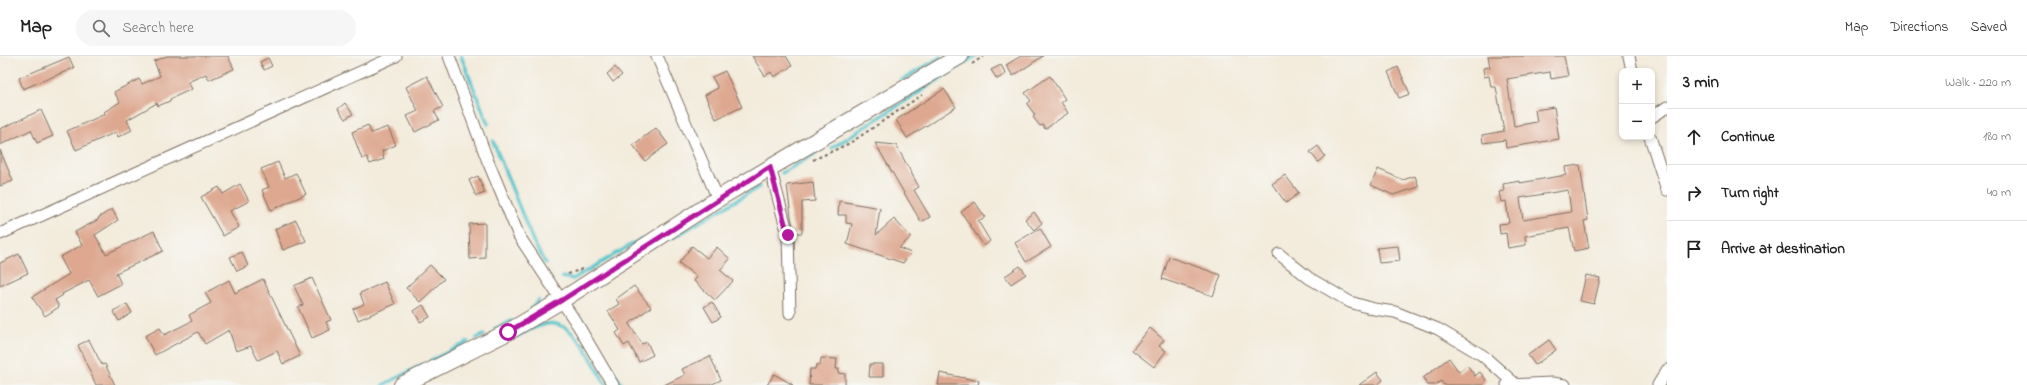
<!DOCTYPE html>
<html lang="en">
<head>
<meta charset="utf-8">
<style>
	:root { --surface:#fff; --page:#f6f6f6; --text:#222; --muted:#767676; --line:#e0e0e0 }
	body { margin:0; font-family:"Indie Flower",sans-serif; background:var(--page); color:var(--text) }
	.controls { position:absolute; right:12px; top:12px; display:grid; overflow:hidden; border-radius:8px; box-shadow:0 2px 6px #0003 }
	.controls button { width:36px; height:36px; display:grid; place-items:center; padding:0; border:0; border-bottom:1px solid var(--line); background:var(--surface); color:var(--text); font:20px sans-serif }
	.stop { position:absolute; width:12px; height:12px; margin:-9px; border:3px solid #b5179e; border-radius:50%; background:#fff }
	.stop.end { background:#b5179e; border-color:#fff; box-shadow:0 1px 4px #0008 }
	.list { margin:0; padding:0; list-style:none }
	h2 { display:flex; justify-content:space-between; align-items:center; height:52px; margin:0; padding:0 16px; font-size:17px }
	h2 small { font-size:13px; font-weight:400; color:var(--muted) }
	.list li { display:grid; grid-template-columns:26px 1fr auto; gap:12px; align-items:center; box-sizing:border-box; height:56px; padding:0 16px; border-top:1px solid var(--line) }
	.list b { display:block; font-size:15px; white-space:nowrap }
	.list em { font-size:13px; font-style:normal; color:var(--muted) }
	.icon { flex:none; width:22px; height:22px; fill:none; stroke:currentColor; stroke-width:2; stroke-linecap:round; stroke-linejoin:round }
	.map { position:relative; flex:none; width:1667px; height:329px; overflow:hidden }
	header { display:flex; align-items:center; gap:24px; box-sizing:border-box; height:56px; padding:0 20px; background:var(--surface); border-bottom:1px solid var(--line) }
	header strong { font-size:19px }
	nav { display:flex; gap:22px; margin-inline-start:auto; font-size:14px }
	.search { width:280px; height:36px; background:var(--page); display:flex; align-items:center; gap:10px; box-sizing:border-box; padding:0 14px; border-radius:22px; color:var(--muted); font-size:15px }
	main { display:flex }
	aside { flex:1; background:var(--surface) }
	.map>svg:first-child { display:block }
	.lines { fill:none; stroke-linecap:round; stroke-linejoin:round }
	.stream { stroke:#58c5ce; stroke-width:3.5 }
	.building { fill:#dea890; fill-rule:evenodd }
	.street-casing { stroke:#7b6e60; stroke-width:13 }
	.secondary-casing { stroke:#7b6e60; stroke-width:18 }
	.path { stroke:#7b6e60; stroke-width:2; stroke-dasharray:3 3; stroke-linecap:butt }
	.street { stroke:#fff; stroke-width:11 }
	.secondary { stroke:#fff; stroke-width:16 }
	.route { stroke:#b5179e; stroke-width:5 }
</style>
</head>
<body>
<header>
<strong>Map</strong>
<div class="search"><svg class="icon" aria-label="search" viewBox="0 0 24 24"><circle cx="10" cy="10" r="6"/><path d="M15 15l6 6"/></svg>Search here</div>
<nav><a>Map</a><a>Directions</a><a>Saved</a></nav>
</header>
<main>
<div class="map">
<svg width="1667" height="329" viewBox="0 0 1667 329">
	<rect width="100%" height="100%" fill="#f6f6f2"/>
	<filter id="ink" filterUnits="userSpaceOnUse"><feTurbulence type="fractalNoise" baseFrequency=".025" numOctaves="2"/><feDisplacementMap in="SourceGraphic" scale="8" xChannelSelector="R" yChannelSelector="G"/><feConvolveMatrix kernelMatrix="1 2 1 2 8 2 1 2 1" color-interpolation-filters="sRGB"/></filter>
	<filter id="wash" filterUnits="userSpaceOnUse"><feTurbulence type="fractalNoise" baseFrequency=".012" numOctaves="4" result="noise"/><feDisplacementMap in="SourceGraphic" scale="16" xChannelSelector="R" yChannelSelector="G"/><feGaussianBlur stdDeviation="0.9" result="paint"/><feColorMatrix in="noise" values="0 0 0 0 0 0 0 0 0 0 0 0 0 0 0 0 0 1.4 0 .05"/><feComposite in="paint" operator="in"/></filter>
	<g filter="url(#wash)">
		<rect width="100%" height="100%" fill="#f3ebdb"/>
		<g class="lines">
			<path class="stream" d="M461,0L488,68
				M902,24L941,1
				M493,85L533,185L545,207
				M832,92L975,0
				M782,117L815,98
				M671,183L759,131
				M562,221L573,223L641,183
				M531,254L538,244
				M581,262L601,295
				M494,273L511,265
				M477,282L484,279
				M512,283C521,278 537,270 546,268C575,262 594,309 606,329
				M605,302L622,329
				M430,305L468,286
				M383,329L422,309"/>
		</g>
		<g id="blocks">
			<path class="building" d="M167,0H228L234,13L209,24L206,18L188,26L192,33L170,43V45L158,50L157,47L127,64L132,74L118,81L116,76L76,94L67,75L105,58L104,56L120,46L114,36L139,23L142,28L160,20L154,5Z
				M752,0H786L792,10L774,21L771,16L765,20Z
				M1021,0H1043L1013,20L1006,9Z
				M1488,0H1564L1568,20L1551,23L1550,16L1507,23L1514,70L1537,66L1535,54L1554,51L1559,83L1506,92L1505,84L1483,87L1482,79L1504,75L1496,31H1491L1489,20L1484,21L1483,12L1490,11Z
				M69,1L74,12L23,33L19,22Z
				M268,2L272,10L264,14L260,6Z
				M1001,9L1006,18L997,23L991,14Z
				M615,11L622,19L613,26L607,18Z
				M1398,11L1410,38L1399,42L1388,16Z
				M725,15L742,51L716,63L705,39L718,32L712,21Z
				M427,20L443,51L434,55L439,64L415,76L407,60L418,55L406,31Z
				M1050,20L1065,43L1061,46L1068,57L1045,73L1043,69L1040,70L1033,61L1035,59L1027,48L1031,45L1025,37Z
				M944,33L956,51L907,82L896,64Z
				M345,47L353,58L345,63L338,53Z
				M41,54L53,80L37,87L31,74L0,89V73Z
				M368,69L371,77L388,71L396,89L382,95L384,103L370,108L367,101L362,103L352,76Z
				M656,72L668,88L645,105L633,89Z
				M875,87L896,89L919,131L914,134L930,161L921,166Z
				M1318,90L1325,100L1318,106L1310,96Z
				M0,94L13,125L0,130Z
				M278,106L285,122L296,117L306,138L271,154L262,134L269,131L261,113Z
				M1580,109L1588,164L1584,165L1589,192L1574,195L1569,172L1525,180L1526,189L1508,192L1506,177L1500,178L1499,168L1509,167L1506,145L1501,146L1499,136L1504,135L1503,128L1520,125V127L1566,119L1565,111ZM1568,134L1571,156L1523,164L1520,142Z
				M1378,113L1403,124L1415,120L1419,131L1393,139L1371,129Z
				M1285,119L1299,137L1286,147L1272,128Z
				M478,120L485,137L476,140L469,124Z
				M813,126L815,145L802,146V177H795L791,161L787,129Z
				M240,128L249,145L230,155L239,171L223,180L201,141L219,131L223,138Z
				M839,145L880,152L876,179L894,163L911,181L899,192L911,197L903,207L847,188L852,168L846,167V159H838Z
				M975,146L985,161L978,165L990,185L984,190L961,156Z
				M112,153L118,164L95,179L106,198L154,175L163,195L116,217L121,228L98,240L89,224L62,238L63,239L55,244L59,251L45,260L32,241L69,218L60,201L82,189L75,176L99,163L98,162Z
				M1034,156L1042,167L1034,174L1025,163Z
				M296,164L306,185L283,194L275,173Z
				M485,167V202L470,203L469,168Z
				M1040,172L1051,191L1026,206L1015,187Z
				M692,190L707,202L717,191L730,203L720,214L733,225L715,244L694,225L697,221L679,207Z
				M1398,190L1400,205L1379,207L1377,192Z
				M242,196L248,210L237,215L230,201Z
				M19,198L28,217L0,230V207Z
				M1169,201L1221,219L1213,240L1162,223Z
				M430,209L444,223L420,246L406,232Z
				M1020,210L1026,218L1011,228L1005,220Z
				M1586,219L1600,222L1594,248L1580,245Z
				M312,222L331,264L326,266L330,274L312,282L298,251L303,249L294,230Z
				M263,223L300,300L283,308L277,295L258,304L251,290L236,295L229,274L205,288L198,276L155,299L145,280L160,272L164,279L192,265L189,259L211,247L205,237L229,224L235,237Z
				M385,226L395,248L358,264L353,253L364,248L360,237Z
				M634,230L651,251L629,268L642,288L647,286L653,299L639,306L629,287L624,290L616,277L620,274L608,255L619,248L616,243Z
				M712,246L721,261L713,266L704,251Z
				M127,248L132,257L119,265L113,255Z
				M423,249L430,261L420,266L414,255Z
				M1150,272L1164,284L1159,290L1166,295L1154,311L1132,294Z
				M89,284L102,309L105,308L115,329H96L78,289Z
				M1549,284L1556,294L1535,309L1528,299Z
				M710,300L721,324L710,329H664L685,319L682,313Z
				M821,302L837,303L836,313H839L838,317L845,318V329H809L810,313H815L816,309H820Z
				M1449,302L1459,316L1467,309L1475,320L1480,316L1486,324L1483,329H1444L1441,325L1435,329H1428L1423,322Z
				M870,308H883V321H869Z
				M1377,316L1383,324L1377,329H1359Z
				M940,317L979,325L978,329H938Z
				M774,318L793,329H767Z"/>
		</g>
	</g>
	<g filter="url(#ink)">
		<use href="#blocks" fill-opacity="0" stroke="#7b6e60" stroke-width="1"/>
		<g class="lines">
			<defs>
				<path id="street" d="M449,0L487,103L519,180L579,271L613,329
					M657,0L718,143
					M1629,0L1632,15
					M1652,61L1667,51
					M1650,81L1667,134
					M770,111L788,179L790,257
					M0,178L396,0
					M1279,198L1309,222L1350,246L1374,253L1395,256L1438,273L1482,299L1514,327
					M1507,329L1552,327L1565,329
					M1658,329L1667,314"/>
				<path id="secondary" d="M402,329L508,276L562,244L724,139L960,0"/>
			</defs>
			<use href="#street" class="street-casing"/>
			<use href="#secondary" class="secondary-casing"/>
			<path class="path" d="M972,8L984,0
				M813,104L850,87L922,39
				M568,218L585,212"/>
			<use href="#street" class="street"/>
			<use href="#secondary" class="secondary"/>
		</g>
	</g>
	<g class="lines" filter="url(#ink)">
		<path class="route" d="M508,276L562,244L770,111L788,179"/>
	</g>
</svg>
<div class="controls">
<button>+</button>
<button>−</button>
</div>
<div class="stop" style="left:508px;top:276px"></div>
<div class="stop end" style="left:788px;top:179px"></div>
</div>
<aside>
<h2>3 min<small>Walk · 220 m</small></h2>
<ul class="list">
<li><svg class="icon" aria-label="ahead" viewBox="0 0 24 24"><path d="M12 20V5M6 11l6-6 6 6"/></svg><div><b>Continue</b></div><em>180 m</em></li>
<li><svg class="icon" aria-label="right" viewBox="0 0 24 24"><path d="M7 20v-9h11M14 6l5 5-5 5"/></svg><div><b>Turn right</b></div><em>40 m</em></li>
<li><svg class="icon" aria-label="arrive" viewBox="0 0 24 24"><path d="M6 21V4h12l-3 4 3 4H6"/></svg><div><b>Arrive at destination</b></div></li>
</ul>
</aside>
</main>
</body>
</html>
